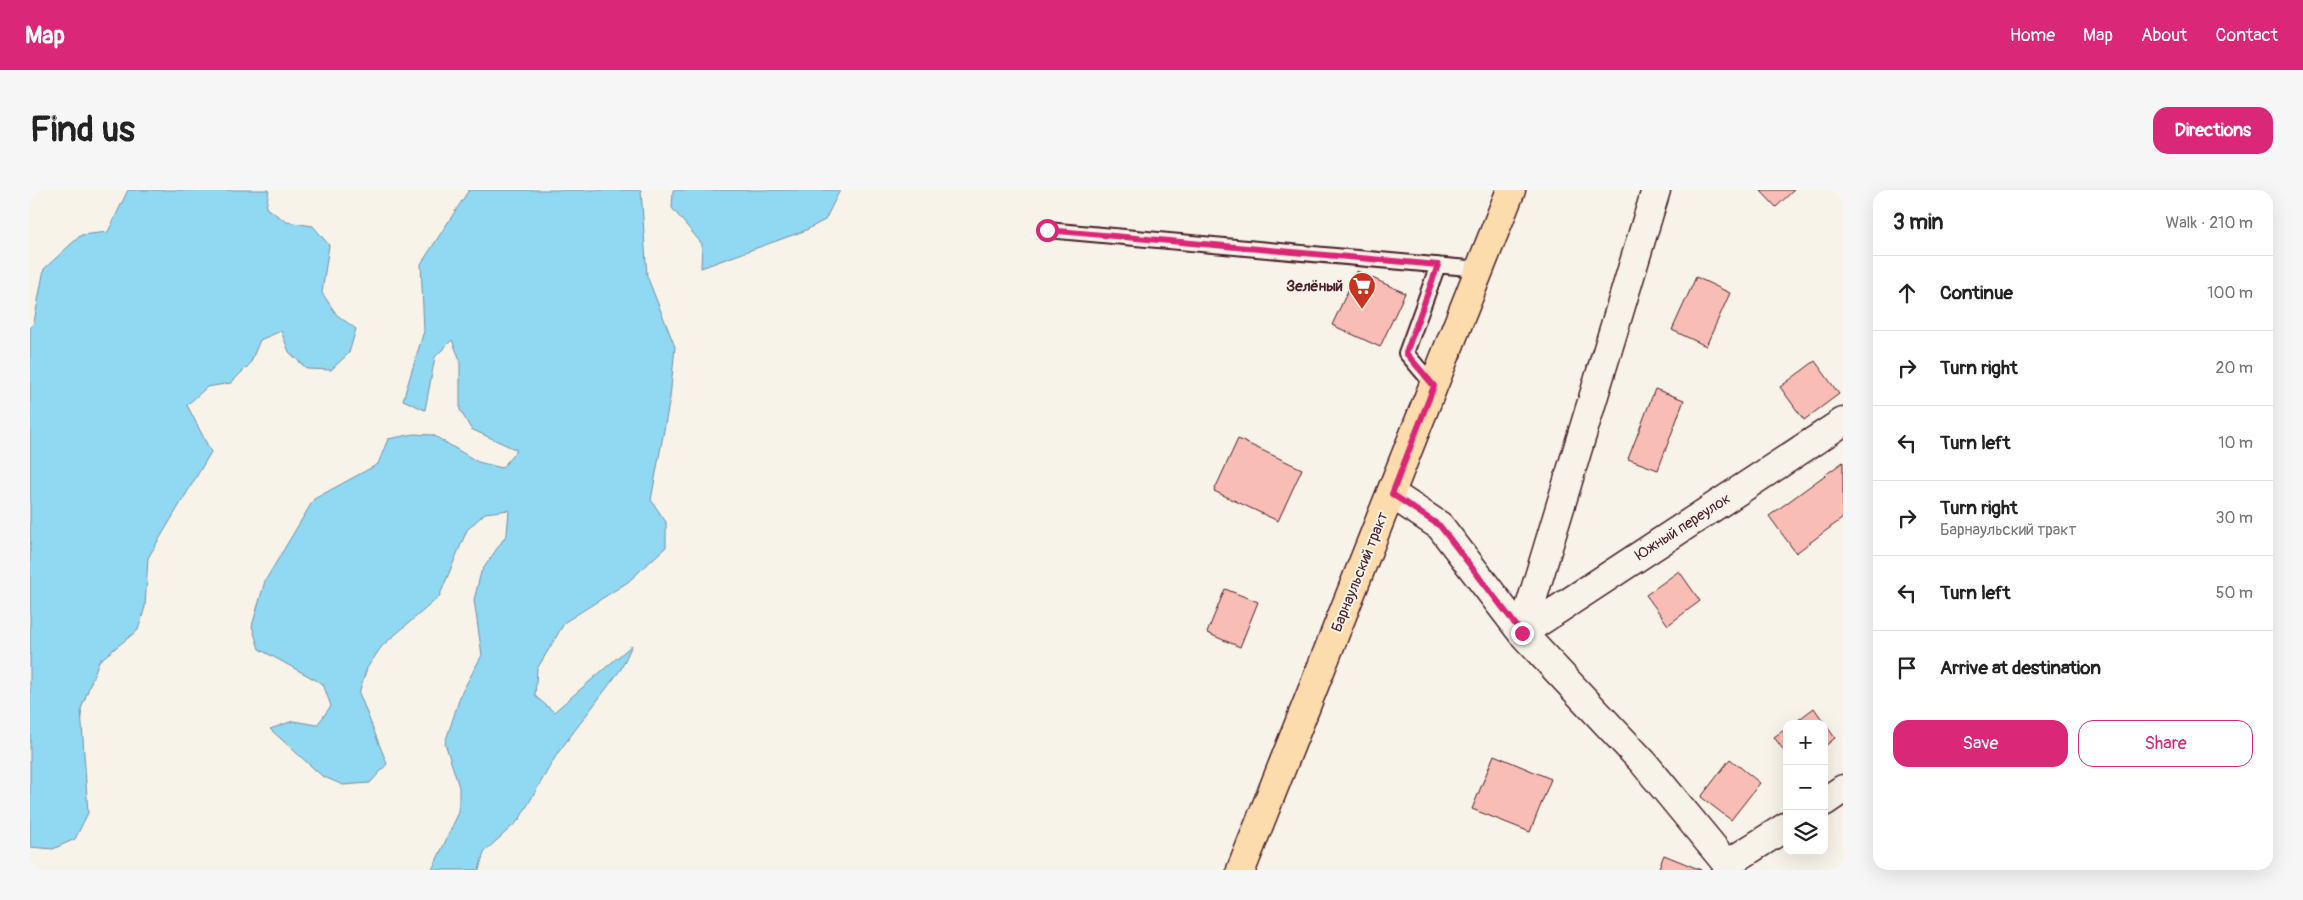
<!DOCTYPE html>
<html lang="en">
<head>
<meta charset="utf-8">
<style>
	:root { --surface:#fff; --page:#f6f6f6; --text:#222; --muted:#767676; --line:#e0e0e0; --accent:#db2777 }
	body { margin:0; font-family:Pangolin,sans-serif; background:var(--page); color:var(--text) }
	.controls { position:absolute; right:15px; bottom:15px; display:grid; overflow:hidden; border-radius:10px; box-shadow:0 5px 20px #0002 }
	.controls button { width:45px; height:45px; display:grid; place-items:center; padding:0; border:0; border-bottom:1px solid var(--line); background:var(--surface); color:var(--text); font:25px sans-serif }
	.stop { position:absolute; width:15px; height:15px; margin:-11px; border:4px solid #db2777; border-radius:50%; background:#fff }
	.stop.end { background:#db2777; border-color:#fff; box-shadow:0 1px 5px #0008 }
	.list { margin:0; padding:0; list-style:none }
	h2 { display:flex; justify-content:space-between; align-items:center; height:65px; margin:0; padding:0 20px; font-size:21px }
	h2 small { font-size:16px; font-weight:400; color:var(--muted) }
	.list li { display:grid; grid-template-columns:32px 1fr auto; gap:15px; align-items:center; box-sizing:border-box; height:75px; padding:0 20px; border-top:1px solid var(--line) }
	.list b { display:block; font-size:19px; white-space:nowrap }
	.list p { margin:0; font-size:16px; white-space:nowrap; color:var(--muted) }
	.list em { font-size:16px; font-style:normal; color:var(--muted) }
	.actions { display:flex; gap:10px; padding:15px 20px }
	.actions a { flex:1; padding:11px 0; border:1px solid var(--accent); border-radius:15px; text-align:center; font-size:18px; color:var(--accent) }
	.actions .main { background:var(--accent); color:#fff }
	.icon { flex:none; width:28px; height:28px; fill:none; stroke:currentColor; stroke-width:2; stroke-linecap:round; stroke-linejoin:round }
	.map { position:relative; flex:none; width:1813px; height:680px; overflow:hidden; border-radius:15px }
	header { display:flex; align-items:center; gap:30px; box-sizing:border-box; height:70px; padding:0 25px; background:var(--accent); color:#fff }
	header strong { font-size:24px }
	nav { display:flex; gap:28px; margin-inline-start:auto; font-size:18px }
	.intro { display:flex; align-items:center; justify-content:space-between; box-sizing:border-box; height:120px; padding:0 30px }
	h1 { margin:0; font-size:35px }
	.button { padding:12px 22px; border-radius:15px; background:var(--accent); color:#fff; font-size:18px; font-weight:700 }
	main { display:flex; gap:30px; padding:0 30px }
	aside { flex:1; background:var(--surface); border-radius:15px; box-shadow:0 5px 20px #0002 }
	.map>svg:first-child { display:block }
	.water { fill:#91d8f3; stroke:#758ea3 }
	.building { fill:#f8bdb4; stroke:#4a1f2b }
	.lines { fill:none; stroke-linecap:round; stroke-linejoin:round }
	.service-casing { stroke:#4a1f2b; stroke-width:18 }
	.minor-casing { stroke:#4a1f2b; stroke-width:31 }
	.primary-casing { stroke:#4a1f2b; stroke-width:31 }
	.service { stroke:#f7f3e8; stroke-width:14 }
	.minor { stroke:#f7f3e8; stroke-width:28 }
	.primary { stroke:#fcdcac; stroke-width:28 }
	.route { stroke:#db2777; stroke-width:6 }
	.labels { text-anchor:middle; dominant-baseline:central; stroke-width:4; stroke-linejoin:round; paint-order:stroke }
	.poi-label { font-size:15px; font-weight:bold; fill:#4a1f2b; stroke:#f7f3e8; text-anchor:end }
	.street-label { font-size:15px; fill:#4a1f2b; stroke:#f7f3e8 }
</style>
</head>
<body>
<header>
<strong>Map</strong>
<nav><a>Home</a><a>Map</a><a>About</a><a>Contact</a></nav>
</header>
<div class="intro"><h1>Find us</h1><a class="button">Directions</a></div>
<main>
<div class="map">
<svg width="1813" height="680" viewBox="0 0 1813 680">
	<rect width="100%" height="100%" fill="#f7f3e8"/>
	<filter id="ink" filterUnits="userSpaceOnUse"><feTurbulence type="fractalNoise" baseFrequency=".02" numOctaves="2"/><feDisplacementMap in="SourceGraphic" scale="10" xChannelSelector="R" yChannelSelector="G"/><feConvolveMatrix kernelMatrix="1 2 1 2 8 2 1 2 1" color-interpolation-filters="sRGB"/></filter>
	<g filter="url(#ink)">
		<path class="water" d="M98,0H239L236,18L257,32L283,36L299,55L292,103L307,125L326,139L319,163L301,180L277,179L259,162L251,141L230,150L220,174L201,193L177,197L157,215L181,262L118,368L115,417L108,440L69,471L51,519L58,623L45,649L23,659L0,657V139L4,132L14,79L51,45L78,42Z
			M439,0H611L617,86L645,157L640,208L621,310L636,332V357L598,392L535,432L507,479L505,506L524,522L602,455L591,479L527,564L489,630L454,662L449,680H402L429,622V597L415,553L431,504L452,465L444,410L451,382L477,344L479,320L455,323L437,340L409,407L352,456L337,478L329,503L357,574L340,593L313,595L292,586L240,539L263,531L287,535L301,516L293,494L229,459L222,436L235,391L284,309L348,274L358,249L384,244L403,245L448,272L472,278L487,260L441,239L430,220V170L422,150L405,167L395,220L373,210L394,141L391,74Z
			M643,0H810L795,30L774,41L671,78L672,54L642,18Z"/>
		<path class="building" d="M1730,0H1764L1746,17Z
			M1327,81L1375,103L1350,157L1302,135Z
			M1666,87L1700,103L1676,156L1642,140Z
			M1785,171L1809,204L1774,230L1750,197Z
			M1625,199L1654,210L1628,280L1598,269Z
			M1208,249L1272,279L1248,331L1184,301Z
			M1813,272V328L1766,363L1739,326Z
			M1649,381L1670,411L1638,435L1616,405Z
			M1195,399L1228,412L1210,457L1177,443Z
			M1784,518L1805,548L1794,557V534H1763Z
			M1757,538V565L1744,547Z
			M1464,565L1521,589L1500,642L1442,619Z
			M1700,569L1730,593L1701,630L1671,607Z
			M1634,665L1671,680H1628Z"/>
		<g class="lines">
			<defs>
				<path id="service" d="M1017,40L1449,79
					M1404,196L1376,163L1408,75"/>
				<path id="minor" d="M1362,304L1410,336L1492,443L1613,572L1697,674
					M1492,443L1626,0
					M1492,443L1813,232
					M1794,612L1813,599
					M1697,680V674L1757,636"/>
				<path id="primary" d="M1211,680L1481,0"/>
			</defs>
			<use href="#service" class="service-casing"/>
			<use href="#minor" class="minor-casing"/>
			<use href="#primary" class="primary-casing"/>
			<use href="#service" class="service"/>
			<use href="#minor" class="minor"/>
			<use href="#primary" class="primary"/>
		</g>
	</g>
	<g class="lines" filter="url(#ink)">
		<path class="route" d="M1017,40L1408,75L1376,163L1404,196L1362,304L1410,336L1492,443"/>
	</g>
	<defs>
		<symbol id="supermarket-pin" viewBox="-11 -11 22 30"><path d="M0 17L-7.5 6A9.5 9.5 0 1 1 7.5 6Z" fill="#c8321e" stroke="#f7f3e8"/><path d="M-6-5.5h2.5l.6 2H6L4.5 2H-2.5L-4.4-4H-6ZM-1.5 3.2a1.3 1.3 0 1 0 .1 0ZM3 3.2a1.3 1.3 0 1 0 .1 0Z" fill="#fff"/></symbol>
	</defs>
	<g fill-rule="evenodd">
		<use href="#supermarket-pin" x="1316" y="80" width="32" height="43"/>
	</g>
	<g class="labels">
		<g class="poi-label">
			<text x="1313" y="96">Зелёный</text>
		</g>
		<g class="street-label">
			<text transform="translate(1653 337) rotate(-33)">Южный переулок</text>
			<text transform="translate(1330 382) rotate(-68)">Барнаульский тракт</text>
		</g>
	</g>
</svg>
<div class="controls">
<button>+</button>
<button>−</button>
<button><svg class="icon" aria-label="layers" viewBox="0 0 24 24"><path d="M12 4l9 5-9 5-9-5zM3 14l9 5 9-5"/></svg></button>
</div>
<div class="stop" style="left:1017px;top:40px"></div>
<div class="stop end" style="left:1492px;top:443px"></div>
</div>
<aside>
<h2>3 min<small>Walk · 210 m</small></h2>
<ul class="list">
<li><svg class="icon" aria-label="ahead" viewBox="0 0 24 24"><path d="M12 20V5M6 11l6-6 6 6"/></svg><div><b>Continue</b></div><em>100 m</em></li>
<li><svg class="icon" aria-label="right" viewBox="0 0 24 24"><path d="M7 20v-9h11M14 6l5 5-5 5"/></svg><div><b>Turn right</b></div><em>20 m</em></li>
<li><svg class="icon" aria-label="left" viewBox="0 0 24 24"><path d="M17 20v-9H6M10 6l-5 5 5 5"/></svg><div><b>Turn left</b></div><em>10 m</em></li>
<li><svg class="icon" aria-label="right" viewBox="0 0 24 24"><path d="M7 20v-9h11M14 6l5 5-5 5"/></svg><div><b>Turn right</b><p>Барнаульский тракт</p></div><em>30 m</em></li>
<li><svg class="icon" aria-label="left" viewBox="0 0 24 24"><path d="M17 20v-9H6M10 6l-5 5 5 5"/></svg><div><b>Turn left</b></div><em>50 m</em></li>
<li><svg class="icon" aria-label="arrive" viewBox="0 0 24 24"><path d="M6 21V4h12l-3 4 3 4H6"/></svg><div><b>Arrive at destination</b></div></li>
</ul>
<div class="actions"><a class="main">Save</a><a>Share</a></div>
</aside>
</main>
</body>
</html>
